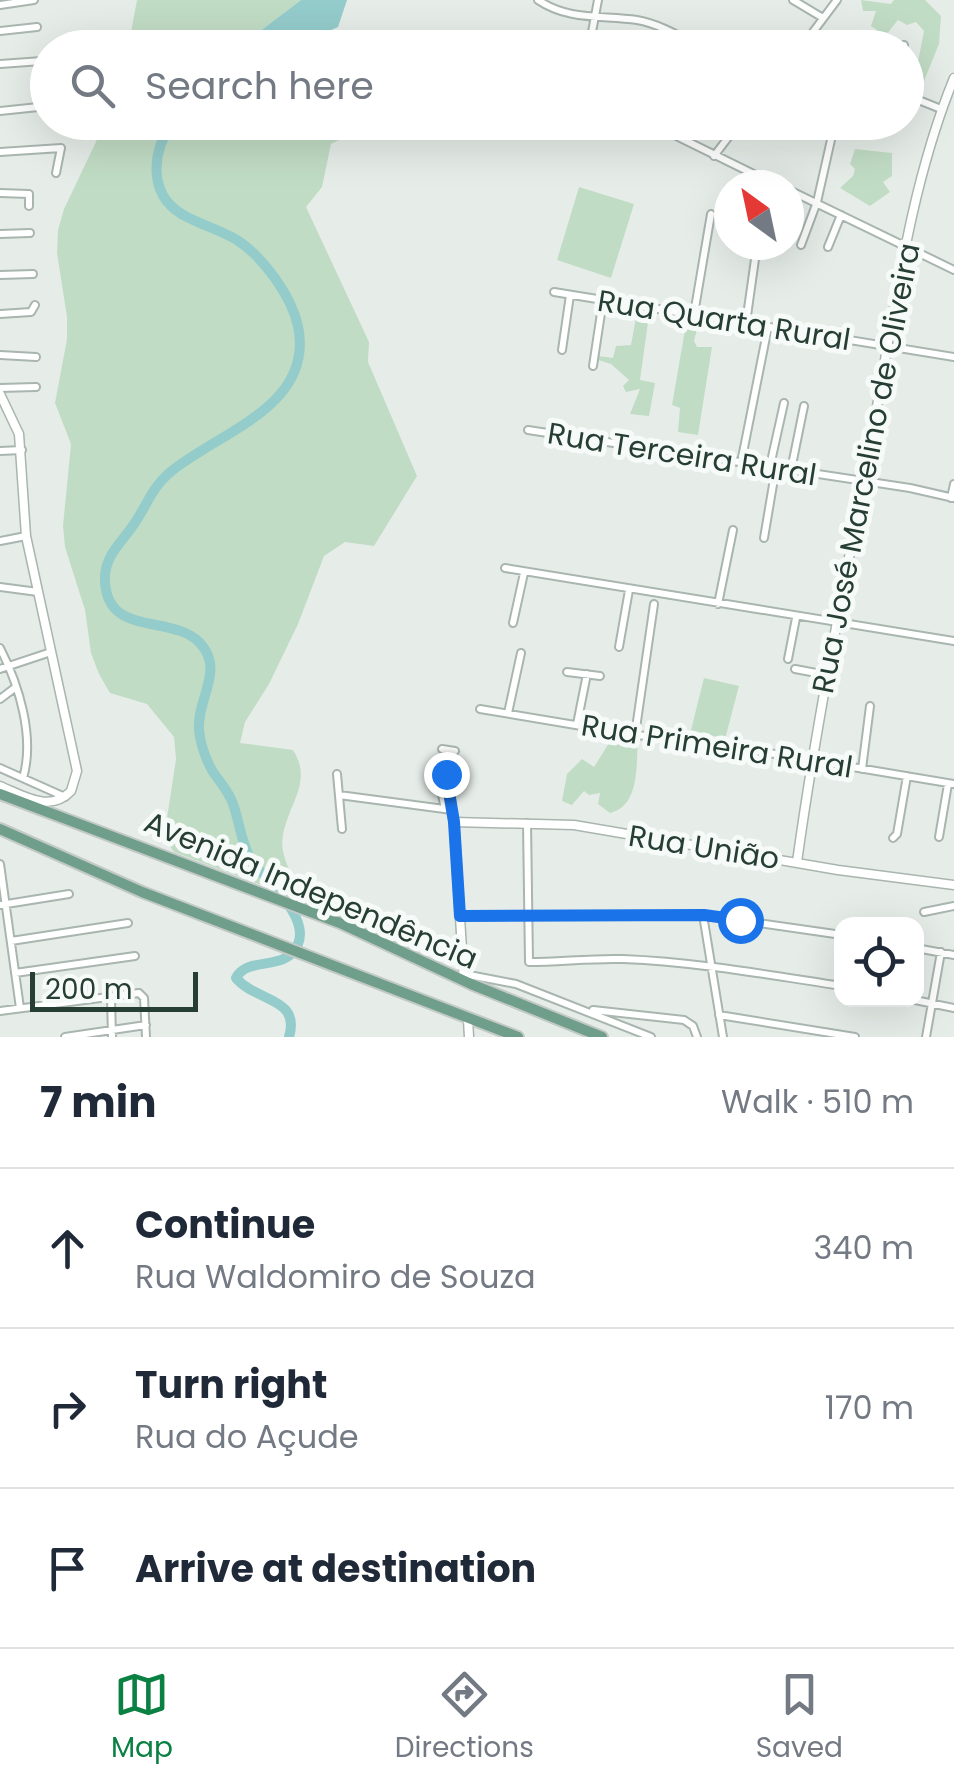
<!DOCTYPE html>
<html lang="en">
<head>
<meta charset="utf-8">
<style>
	:root { --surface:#fff; --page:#f6f6f7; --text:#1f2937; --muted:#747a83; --line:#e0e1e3; --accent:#0b8043 }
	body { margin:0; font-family:Poppins,sans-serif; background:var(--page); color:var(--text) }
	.controls { position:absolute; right:30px; bottom:30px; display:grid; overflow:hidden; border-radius:20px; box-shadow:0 10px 40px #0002 }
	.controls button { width:90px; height:90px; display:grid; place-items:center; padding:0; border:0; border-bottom:2px solid var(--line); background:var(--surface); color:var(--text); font:50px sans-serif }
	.compass { position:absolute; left:714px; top:170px; width:90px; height:90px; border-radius:50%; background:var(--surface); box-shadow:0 10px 40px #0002; rotate:327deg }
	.scale { position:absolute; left:30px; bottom:25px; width:168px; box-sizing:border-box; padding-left:10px; border:5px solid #263e33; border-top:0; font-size:28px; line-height:35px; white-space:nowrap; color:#263e33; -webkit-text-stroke:8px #f6faf8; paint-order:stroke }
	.stop { position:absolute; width:30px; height:30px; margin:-22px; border:8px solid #1a73e8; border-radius:50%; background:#fff }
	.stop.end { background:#1a73e8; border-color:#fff; box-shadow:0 2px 10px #0008 }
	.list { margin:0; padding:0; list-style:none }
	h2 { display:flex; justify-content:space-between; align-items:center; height:130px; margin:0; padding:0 40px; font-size:42px }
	h2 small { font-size:32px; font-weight:400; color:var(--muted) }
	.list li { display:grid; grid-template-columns:65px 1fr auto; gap:30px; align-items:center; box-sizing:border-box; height:160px; padding:0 40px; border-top:2px solid var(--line) }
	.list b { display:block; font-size:38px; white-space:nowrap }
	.list p { margin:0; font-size:32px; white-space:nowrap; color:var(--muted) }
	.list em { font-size:32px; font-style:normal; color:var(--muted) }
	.icon { flex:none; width:55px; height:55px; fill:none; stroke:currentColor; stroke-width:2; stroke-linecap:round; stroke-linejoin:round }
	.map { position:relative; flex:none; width:954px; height:1037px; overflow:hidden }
	.search { position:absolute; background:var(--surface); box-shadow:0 10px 40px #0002; left:30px; right:30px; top:30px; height:110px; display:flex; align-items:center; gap:25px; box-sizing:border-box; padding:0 35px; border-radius:55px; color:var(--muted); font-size:38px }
	.sheet { height:610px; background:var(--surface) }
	nav { display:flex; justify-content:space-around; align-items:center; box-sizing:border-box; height:140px; border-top:2px solid var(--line); background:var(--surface); font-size:28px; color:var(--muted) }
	nav a { display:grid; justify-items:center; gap:5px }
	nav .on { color:var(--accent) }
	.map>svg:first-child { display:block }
	.green { fill:#c1dcc4 }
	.water { fill:#94cccb }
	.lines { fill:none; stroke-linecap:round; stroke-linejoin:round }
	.river { stroke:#94cccb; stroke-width:10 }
	.minor-casing { stroke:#a9b5af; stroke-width:10 }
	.tertiary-casing { stroke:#a9b5af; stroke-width:11 }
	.primary-casing { stroke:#c2c9c6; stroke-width:14 }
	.minor { stroke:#fff; stroke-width:6 }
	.tertiary { stroke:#fff; stroke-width:8 }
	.primary { stroke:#6f9e8a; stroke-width:10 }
	.route { stroke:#1a73e8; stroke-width:12 }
	.labels { text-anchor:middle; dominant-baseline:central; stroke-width:10; stroke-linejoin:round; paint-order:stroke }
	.street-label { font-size:30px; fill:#263e33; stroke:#f6faf8 }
</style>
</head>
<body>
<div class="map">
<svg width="954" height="1037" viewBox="0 0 954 1037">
	<rect width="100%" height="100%" fill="#e6ede9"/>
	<path class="green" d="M137,0H301L239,47L128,48Z
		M861,0L891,4L894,0H925L941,16L939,44L924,81L915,77L924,31L916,22L907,25L898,20L885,36L871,26L876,11H863Z
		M105,123H361L358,131L331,144L322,187L306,207L369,342L368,362L417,476L374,546L345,542L324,556L298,624L269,684L245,722L240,743L293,750C313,781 289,803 283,835C278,861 299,876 293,897L174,852L167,842L166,825L176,759L174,737L147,704L110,693L99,674L91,653L85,610L65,547L63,526L71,444L55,403L67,339V317L57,253L58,230L64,209Z
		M855,149L892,153V176L883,182L890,192L870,206L840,188L853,176L855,169L850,164Z
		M579,187L634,204L611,278L557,260Z
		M637,312L649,315L640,380L655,383L649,416L630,414L640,389L626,392L623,386L629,380L611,364L598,360V356L613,358L616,346L631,345Z
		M687,318L699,321L694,341L697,347H712L698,435L678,432L680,408L672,405Z
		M704,678L739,686L725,739L691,730Z
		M614,735L638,740C636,765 640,806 610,813L598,804L600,793L589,795L584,791L572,805L562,801L567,774L582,759L594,767Z"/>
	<path class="water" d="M301,0H347L338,27L294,47H239Z"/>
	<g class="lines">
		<path class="river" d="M172,122C150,156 148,199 189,218C205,226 222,231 237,240C263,257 291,295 298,326C315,408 215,433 168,474C152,488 146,507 134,524C123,541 106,554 105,576C103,639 172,613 200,643C225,670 197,698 199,729C200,743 206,760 213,772C220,782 229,792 233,804C240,823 241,844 252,861C265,880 310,916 298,944C286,973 248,955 236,978C256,1002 301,997 289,1037"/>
		<defs>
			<path id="minor" d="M538,0C569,21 602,15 637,20C660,24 681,37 702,48
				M793,0L823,18
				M0,5L34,0
				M0,31L37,27
				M418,41L438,48
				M589,48L598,0
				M801,48L837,0
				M904,48V45
				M0,64L42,61
				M906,95L941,109
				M0,111L48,106
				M648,122L776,185
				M0,152L61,148L56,173
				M714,156L740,122
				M789,190L954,270
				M0,193L29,194V206
				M0,234L30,233
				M801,245L817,202L835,122
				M828,247L841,215
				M0,275L33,274
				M554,292L954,357
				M0,314L31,312L35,305
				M694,314L711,214
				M746,323L757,245
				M562,350L570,295
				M0,355L36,357
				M593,366L603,300
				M0,388L36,387
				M528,430L910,488L954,498
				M0,451L22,450
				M741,463L768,327
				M770,466L784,403
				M791,470L804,406
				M951,498L954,484
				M764,538L776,467
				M0,541L26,536
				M505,568L954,641
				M0,587L38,592
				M718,604L733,530
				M513,623L524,573
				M619,647L629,590
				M0,648C19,685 35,737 23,778
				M788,659L796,618
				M0,669L51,652
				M795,669L827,675
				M567,672L600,676
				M0,699L16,687
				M480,709L635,735L685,739L954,784
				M508,713L521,653
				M577,724L587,674
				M635,735L654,604
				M442,749L455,751
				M0,768L65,797
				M862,769L870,706
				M337,774L342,829
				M446,774L454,822
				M339,795L452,810
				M445,809L438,776L446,774
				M527,823L529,962C560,962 591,958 623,959C697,962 769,975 842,986
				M939,837L948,784
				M893,838L897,834L907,776
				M0,864L20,1008
				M0,905L69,894
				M924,912L954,906
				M703,915L723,1037
				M460,916L703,915L842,935
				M11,941L128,923
				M916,948L954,955
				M15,973L135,956
				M464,974L516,984L651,1037
				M111,997L112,1037
				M910,999L954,1008
				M593,1010L684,1020L693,1026L697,1037
				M0,1011L139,993L144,998L146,1037
				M719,1015L855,1037
				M65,1037L146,1025
				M926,1037L941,952"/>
			<path id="tertiary" d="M0,394L19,434L26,536L77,771L71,791C50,813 24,796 0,786
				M797,862C818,711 849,562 876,412C896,300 911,183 954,78
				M464,981L454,822L574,825L838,870L954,885
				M468,1020L469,1037"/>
			<path id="primary" d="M0,794L340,923L471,984L602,1037
				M0,829L142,892L518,1037"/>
		</defs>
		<use href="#minor" class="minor-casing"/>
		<use href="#tertiary" class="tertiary-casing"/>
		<use href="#primary" class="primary-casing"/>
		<use href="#minor" class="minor"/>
		<use href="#tertiary" class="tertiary"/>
		<use href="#primary" class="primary"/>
	</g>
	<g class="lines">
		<path class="route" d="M446,774L454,822L460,916L704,915L740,920"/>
	</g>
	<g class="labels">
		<g class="street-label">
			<text transform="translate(724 320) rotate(9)">Rua Quarta Rural</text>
			<text transform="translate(682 454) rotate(9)">Rua Terceira Rural</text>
			<text transform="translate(866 468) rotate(-79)">Rua José Marcelino de Oliveira</text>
			<text transform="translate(717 746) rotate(9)">Rua Primeira Rural</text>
			<text transform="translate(704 847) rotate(9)">Rua União</text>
			<text transform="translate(311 890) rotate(23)">Avenida Independência</text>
		</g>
	</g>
</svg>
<div class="controls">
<button><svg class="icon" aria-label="locate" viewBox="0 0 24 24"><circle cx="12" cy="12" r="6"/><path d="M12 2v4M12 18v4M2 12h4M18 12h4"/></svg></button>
</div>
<svg class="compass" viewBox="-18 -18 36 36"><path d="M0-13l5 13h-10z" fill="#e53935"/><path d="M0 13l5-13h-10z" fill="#747a83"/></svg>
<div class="scale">200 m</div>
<div class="stop" style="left:740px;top:920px"></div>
<div class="stop end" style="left:446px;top:774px"></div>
<div class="search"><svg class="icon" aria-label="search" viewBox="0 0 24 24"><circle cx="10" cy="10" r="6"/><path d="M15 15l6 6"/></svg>Search here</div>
</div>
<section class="sheet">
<h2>7 min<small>Walk · 510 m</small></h2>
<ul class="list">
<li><svg class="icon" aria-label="ahead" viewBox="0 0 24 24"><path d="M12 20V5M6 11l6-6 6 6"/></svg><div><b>Continue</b><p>Rua Waldomiro de Souza</p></div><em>340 m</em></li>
<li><svg class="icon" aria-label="right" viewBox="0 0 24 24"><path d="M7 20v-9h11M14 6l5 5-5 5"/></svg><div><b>Turn right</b><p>Rua do Açude</p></div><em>170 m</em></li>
<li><svg class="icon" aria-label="arrive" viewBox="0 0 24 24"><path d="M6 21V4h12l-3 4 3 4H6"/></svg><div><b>Arrive at destination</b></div></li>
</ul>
</section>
<nav>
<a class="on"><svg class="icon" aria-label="map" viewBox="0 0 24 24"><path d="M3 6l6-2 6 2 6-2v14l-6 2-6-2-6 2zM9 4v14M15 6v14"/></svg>Map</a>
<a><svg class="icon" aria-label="directions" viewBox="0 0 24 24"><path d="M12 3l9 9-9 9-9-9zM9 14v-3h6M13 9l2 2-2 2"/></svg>Directions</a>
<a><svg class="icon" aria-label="saved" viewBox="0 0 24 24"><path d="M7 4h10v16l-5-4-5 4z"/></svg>Saved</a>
</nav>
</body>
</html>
